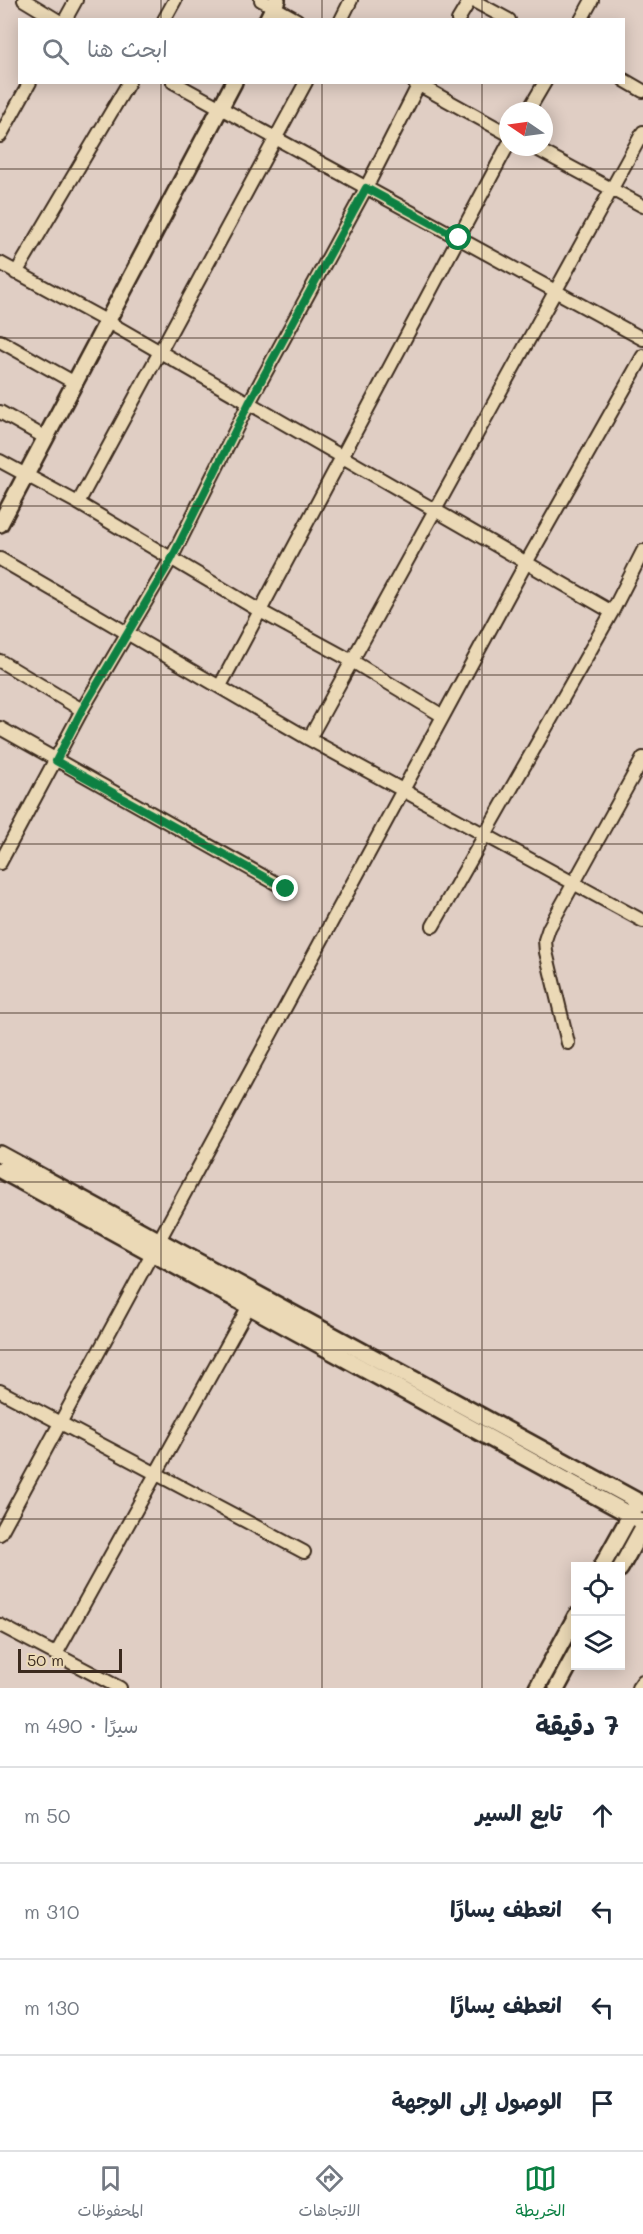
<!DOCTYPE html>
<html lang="ar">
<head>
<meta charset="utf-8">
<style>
	:root { --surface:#fff; --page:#f2f2f3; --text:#1f2937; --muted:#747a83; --line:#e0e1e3; --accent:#0b8043 }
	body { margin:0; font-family:Mali,"Playpen Sans Arabic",sans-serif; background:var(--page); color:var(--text); direction:rtl }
	.controls { position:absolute; right:18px; bottom:18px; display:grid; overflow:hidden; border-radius:0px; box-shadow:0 3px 15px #0003 }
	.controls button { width:54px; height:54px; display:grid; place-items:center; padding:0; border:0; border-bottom:2px solid var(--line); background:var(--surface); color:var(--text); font:30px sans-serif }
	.compass { position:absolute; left:499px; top:102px; width:54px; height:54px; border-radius:50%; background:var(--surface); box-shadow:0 3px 15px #0003; rotate:283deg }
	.scale { position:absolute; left:18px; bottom:15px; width:104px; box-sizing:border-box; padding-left:6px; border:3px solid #3b2a1e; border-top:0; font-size:16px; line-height:21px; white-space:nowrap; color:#3b2a1e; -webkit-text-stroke:4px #ebd9b6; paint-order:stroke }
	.stop { position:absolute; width:18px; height:18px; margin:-14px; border:4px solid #0b8043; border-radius:50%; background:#fff }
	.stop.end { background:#0b8043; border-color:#fff; box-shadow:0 2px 6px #0008 }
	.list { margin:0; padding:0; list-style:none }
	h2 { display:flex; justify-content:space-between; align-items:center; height:78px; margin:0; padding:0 24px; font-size:26px }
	h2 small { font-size:20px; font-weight:400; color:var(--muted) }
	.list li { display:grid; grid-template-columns:39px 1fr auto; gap:18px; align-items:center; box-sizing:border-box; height:96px; padding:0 24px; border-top:2px solid var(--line) }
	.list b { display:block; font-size:22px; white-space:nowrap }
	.list em { font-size:20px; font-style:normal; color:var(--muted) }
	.icon { flex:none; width:33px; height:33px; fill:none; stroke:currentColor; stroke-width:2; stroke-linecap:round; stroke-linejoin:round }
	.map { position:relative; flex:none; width:643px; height:1688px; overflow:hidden; direction:ltr }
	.search { position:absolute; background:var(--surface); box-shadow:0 3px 15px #0003; left:18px; right:18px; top:18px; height:66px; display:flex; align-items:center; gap:15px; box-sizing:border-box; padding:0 21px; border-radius:0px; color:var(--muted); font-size:22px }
	.sheet { height:462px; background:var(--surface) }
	nav { display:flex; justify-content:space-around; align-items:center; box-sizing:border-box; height:84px; border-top:2px solid var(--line); background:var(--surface); font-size:16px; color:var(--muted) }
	nav a { display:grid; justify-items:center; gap:3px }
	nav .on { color:var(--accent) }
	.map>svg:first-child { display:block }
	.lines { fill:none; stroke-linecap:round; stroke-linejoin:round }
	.minor-casing { stroke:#3b2a1e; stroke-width:16 }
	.tertiary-casing { stroke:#3b2a1e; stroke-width:20 }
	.minor { stroke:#ebd9b6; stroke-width:12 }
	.tertiary { stroke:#ebd9b6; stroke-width:15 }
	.route { stroke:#0b8043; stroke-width:8 }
	.grid { fill:none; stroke:#3b2a1e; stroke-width:1.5; stroke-opacity:0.55 }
</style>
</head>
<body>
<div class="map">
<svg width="643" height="1688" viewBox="0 0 643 1688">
	<rect width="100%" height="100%" fill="#e0cec4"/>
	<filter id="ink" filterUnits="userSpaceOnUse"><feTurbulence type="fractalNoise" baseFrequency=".0167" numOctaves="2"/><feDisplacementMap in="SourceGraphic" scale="12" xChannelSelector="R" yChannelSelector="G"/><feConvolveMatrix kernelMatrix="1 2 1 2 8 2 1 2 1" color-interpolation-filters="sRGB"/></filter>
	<g filter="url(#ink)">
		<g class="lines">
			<defs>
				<path id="minor" d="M24,0L57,20
					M261,0L297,20
					M472,0L509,20
					M65,20L76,0
					M164,20L175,0
					M341,20L351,0
					M458,20L470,0
					M581,20L592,0
					M624,80L643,91
					M173,82L643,339
					M414,82L508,134
					M528,111L545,82
					M0,136L30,82
					M533,147L643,206
					M0,263L108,322L612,612L433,926
					M16,273L129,82
					M0,341L75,383
					M0,412L46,438
					M0,461L78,503L260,611L352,661L443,716
					M78,503L306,82
					M0,559L309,739L643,921
					M612,612L643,551
					M0,661L82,710
					M220,686L508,145
					M0,728L286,889
					M309,739L643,132
					M0,863L82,710L171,559L249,403L366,188L420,82
					M568,1043L546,952L545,940L549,928L643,758
					M0,1391L304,1552
					M0,1534L526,563L643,356
					M0,1625L120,1688
					M56,1654L249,1306
					M638,1688L643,1681"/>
				<path id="tertiary" d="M267,20L277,0
					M0,524L234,82
					M0,1154L643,1504
					M0,1170L643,1522
					M602,1566L636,1505
					M620,1569L643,1527
					M537,1688L576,1616
					M557,1688L576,1653"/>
			</defs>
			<use href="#minor" class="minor-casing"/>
			<use href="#tertiary" class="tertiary-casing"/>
			<use href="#minor" class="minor"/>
			<use href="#tertiary" class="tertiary"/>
		</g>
	</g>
	<g class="lines" filter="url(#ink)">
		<path class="route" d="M286,889L56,761L82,710L171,560L249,403L366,188L459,238"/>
	</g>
	<path class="grid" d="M161,0V20M322,0V20M482,0V20M161,82V1688M322,82V1688M482,82V1688M0,169H643M0,338H643M0,506H643M0,675H643M0,844H643M0,1013H643M0,1182H643M0,1350H643M0,1519H643"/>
</svg>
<div class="controls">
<button><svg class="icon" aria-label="locate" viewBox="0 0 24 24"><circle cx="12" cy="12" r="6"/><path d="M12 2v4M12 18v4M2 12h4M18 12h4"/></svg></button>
<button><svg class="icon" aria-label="layers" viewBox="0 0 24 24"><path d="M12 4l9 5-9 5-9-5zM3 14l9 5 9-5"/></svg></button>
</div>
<svg class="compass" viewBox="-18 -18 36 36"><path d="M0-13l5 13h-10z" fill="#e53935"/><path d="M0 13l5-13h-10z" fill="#747a83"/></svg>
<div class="scale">50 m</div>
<div class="stop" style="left:459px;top:238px"></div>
<div class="stop end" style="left:286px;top:889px"></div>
<div class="search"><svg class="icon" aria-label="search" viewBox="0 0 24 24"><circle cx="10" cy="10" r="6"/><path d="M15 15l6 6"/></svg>ابحث هنا</div>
</div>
<section class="sheet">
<h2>7 دقيقة<small>سيرًا · 490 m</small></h2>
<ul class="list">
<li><svg class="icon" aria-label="ahead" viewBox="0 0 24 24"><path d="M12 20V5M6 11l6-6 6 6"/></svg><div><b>تابع السير</b></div><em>50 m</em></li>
<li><svg class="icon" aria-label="left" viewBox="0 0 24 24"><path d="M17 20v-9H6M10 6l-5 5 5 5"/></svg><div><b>انعطف يسارًا</b></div><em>310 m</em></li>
<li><svg class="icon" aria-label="left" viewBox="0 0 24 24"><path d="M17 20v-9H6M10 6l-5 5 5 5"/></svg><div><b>انعطف يسارًا</b></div><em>130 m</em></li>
<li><svg class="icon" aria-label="arrive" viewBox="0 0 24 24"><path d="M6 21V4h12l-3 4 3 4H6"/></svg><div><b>الوصول إلى الوجهة</b></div></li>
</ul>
</section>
<nav>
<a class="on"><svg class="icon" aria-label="map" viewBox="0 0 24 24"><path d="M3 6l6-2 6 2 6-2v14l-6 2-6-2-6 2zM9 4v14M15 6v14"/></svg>الخريطة</a>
<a><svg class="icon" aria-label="directions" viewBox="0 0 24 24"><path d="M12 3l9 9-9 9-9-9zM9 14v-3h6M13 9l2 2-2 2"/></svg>الاتجاهات</a>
<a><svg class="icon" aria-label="saved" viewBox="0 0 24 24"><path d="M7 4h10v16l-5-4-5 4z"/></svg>المحفوظات</a>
</nav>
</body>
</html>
